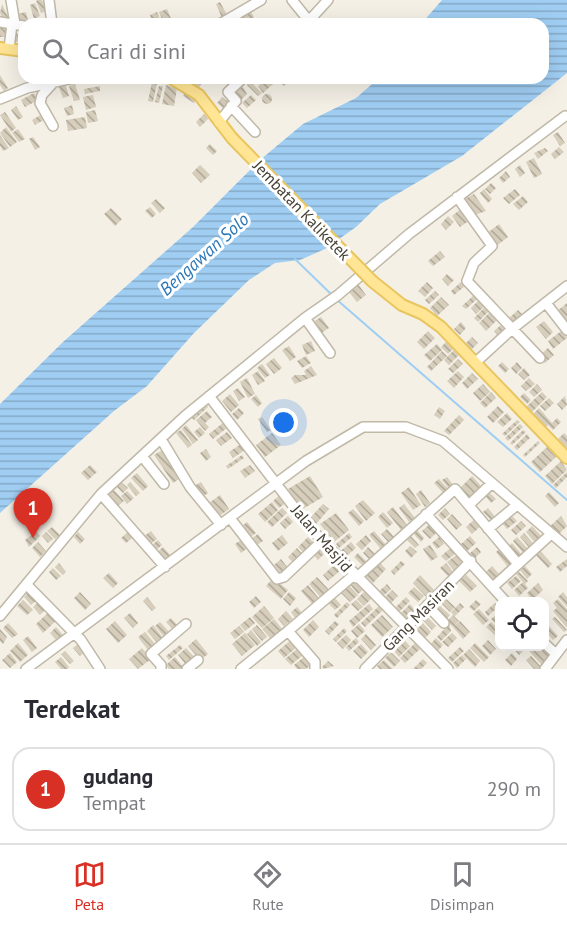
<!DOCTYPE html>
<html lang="id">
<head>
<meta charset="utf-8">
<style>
	:root { --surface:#fff; --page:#f7f7f7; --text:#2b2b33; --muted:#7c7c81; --line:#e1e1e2; --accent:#d93025 }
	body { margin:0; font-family:"PT Sans",sans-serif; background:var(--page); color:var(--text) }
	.controls { position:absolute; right:18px; bottom:18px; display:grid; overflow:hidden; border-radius:12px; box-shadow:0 6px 24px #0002 }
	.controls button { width:54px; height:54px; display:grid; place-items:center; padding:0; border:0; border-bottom:2px solid var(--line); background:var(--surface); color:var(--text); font:30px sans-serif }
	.you { position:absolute; left:284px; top:423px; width:21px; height:21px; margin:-15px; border:4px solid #fff; border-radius:50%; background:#1a73e8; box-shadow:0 0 0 9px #1a73e833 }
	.badge { display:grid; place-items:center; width:39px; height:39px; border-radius:50%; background:var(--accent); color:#fff; font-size:20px; font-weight:700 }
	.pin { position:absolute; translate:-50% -50px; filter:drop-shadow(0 2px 3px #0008) }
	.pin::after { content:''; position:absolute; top:32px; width:21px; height:18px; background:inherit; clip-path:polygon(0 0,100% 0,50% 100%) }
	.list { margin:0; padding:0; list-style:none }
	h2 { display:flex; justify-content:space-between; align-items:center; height:78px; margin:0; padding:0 24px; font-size:26px }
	h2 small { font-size:20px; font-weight:400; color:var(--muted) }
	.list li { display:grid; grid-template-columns:39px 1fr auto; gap:18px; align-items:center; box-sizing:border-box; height:84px; margin:0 12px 12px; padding:0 12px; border:2px solid var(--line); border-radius:18px }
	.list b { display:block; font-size:22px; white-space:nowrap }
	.list p { margin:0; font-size:20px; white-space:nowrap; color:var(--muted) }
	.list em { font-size:20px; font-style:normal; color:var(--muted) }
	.icon { flex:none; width:33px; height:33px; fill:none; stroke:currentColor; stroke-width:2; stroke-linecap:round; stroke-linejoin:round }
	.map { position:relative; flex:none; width:567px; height:669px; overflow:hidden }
	.search { position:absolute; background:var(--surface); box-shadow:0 6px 24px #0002; left:18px; right:18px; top:18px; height:66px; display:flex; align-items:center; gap:15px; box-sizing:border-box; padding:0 21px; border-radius:18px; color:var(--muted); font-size:22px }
	.sheet { height:174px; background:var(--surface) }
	nav { display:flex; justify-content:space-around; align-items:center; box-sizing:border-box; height:84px; border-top:2px solid var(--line); background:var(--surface); font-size:16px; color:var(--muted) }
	nav a { display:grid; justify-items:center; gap:3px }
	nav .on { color:var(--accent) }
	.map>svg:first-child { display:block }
	.water { fill:url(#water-rules) }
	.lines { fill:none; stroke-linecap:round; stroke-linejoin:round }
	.stream { stroke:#a0cef3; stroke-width:2 }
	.building { fill:url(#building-back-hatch) }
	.minor-casing { stroke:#c0b9a8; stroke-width:12 }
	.major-casing { stroke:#e9c560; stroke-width:14 }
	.minor { stroke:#fff; stroke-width:9 }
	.major { stroke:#ffe594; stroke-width:10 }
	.major-bridge-casing { stroke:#e9c560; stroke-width:14; stroke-linecap:butt }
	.major-bridge { stroke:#ffe594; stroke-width:10 }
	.labels { text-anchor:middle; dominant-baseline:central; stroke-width:6; stroke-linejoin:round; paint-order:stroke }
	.street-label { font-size:16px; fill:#474135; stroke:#fff }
	.water-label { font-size:18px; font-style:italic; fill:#2a76b8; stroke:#fff }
</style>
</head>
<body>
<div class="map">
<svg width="567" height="669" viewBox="0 0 567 669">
	<defs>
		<pattern id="water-rules" width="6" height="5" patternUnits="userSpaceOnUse" patternTransform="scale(1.5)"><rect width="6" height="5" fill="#a0cef3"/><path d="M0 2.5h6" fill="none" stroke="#84a9c6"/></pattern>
		<pattern id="building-back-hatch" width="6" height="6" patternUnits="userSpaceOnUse" patternTransform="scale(1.5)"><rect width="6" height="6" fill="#d6cdbb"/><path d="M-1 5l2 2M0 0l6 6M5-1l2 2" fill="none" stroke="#afa899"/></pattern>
	</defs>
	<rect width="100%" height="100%" fill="#f4f0e6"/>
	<path class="water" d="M442,0H567V73L462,156L380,204L356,227L325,249L300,260L275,263L249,280L194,333L147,386L114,411L0,513V404L63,342L193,227L260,160L303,124L356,98L379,78H543V24H421Z"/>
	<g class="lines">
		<path class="stream" d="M295,259L332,295
			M336,299L567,500"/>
	</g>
	<path class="building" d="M38,0H42L47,11L41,13L36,1Z
		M220,2L227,15L222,18L216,4Z
		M35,3L40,16L34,19L30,5Z
		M2,4L9,19L3,21L0,13Z
		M167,9L172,21L164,24L159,12Z
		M249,9L254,17L243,24L238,16Z
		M26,12L28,21L19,23L17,14Z
		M157,12L162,24H153L150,15Z
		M0,26H6V37H0Z
		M13,33L24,34V43L11,41Z
		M0,75L8,88L4,91L0,85Z
		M199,78L204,80L198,89L193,86Z
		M267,78L273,84L263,93L258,86Z
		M276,78H292L284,86Z
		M250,81L262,93L258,96L247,85Z
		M152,82L157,83L153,102L148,101Z
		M240,82L247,94L240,101L231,90Z
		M65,83L69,96L63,98L58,85Z
		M75,84L80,100L74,101L69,86Z
		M166,85L177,88L174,106L162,104Z
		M100,86V91L85,94L84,89Z
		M159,86H163L159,103L155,102Z
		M185,92L196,99L194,103L183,96Z
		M34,93L38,100L25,107L21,100Z
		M262 99a5 5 0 1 1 10 0a5 5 0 1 1-10 0Z
		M93,95L96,107L86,110L83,97Z
		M251,95L256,100L247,108L242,103Z
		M222,97L230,103L225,110L217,103Z
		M72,105L74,114L67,116L64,108Z
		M16,106L23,117L18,120L11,110Z
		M95,110L98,121L88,123L86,112Z
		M5,112L16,128L11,132L0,115Z
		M44,113L47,118L35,125L32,120Z
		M204,114L208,119L200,127L196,122Z
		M85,117L87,128L68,131L66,120Z
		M6,127L17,142L10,147L0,133Z
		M18,129L25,139L19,142L12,133Z
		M558,132L565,143L560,146L553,135Z
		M0,135L9,148L3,151L0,146Z
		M33,137L40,147L35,150L29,139Z
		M210,144L217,151L213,155L206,148Z
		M559,147L564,152L555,159L551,154Z
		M545,148L548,151L538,159L534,153Z
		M534,158L542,174L534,178L526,162Z
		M200,165L210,175L201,183L192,173Z
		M520,165L525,173L520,177L515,169Z
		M506,171L510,177L503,183L499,178Z
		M491,183L496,188L490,194L485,189Z
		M484,189L492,199L488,203L480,193Z
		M515,189L520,195L509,204L503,198Z
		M474,194L486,211L472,216L461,201Z
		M523,196L528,202L519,210L513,204Z
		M156,199L165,208L160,213L151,203Z
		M150,207L156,214L152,218L145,211Z
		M111,208L122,219L115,226L104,214Z
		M462,208L470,220L460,227L452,216Z
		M448,216L454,222L446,230L441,224Z
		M499,224L508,237L495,247L486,234Z
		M440,251L445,257L433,266L428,261Z
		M447,274L454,280L448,286L442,279Z
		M427,282L433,288L425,297L418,291Z
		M461,282L465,286L454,295L451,291Z
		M358,284L366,295L357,302L349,292Z
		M435,291L439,295L429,304L425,300Z
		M474,295L477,299L466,309L462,306Z
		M441,297L449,305L437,316L430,308Z
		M479,300L485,306L476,314L471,308Z
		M567,303V326L556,312Z
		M486,306L490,310L478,322L474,318Z
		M518,310L524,316L513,326L507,320Z
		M491,311L498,319L486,331L479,323Z
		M321,317L329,328L320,334L313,322Z
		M544,321L553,332L546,339L536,327Z
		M461,322L466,328L460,335L454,329Z
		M501,325L505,330L498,336L494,331Z
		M564,329L567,338L553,349L548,341Z
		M428,331L435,338L424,349L417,342Z
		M472,337L478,343L471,350L465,344Z
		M311,341L315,351L306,355L302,345Z
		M446,342L453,349L448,354L441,347Z
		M437,344L442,350L430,361L424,355Z
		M289,346L296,357L290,361L282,350Z
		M548,348L554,355L545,363L539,356Z
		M454,350L459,355L449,365L444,360Z
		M442,351L447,356L431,371L427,367Z
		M306,356L311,363L302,368L297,361Z
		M274,358L282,368L274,374L266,364Z
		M458,359L463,364L453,373L448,369Z
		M502,362L509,369L505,373L498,366Z
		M517,362L522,368L516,374L511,368Z
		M262,364L270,375L265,378L257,368Z
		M311,366L317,375L295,384L291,378L295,375H306L304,371Z
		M524,368L530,375L524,380L518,374Z
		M258,371L265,381L258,385L252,375Z
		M458,371L464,377L454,388L447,381Z
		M472,373L478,379L467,389L462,383Z
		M247,378L255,394L248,398L240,382Z
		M529,378L535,384L526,391L521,386Z
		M483,384L490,392L480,401L473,393Z
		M537,384L542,390L534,397L529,392Z
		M238,388L245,397L239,401L233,391Z
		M491,392L496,398L485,408L480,403Z
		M542,392L547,397L531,413L526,407Z
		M524,393L531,400L527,404L520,397Z
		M230,394L239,405L231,412L222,401Z
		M256,395L262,403L258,407L251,399Z
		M565,396L567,405L562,410L557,404Z
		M549,398L554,403L545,411L540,406Z
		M203,402L208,407L194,420L189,415Z
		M498,406L504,412L493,423L487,417Z
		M439,407L445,411L440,419L434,415Z
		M239,408L244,413L237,420L232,414Z
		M539,408L552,423L557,418L561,422L553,430L548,425L545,428L532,415Z
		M207,411L212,417L205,423L209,427L205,431L196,420Z
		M507,413L512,419L503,427L497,422Z
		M459,415L464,420L449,435L444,431Z
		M262,417L271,430L267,432L258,419Z
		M517,420L520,422L505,436L502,434Z
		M224,422L228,427L213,439L209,434Z
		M520,424L523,427L508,441L505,438Z
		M186,425L198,440L193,444L182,429Z
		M200,427L205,433L199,438L194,432Z
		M181,430L192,445L188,448L176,433Z
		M523,430L526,432L512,445L510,443Z
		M227,432L232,438L221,446L216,440Z
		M272,433L281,445L265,457L256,445Z
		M564,433L567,436V448L558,439Z
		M527,434L530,438L517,450L514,447Z
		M538,441L540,443L525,457L523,455Z
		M241,444L245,450L233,458L229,452Z
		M547,447L556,457L540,472L531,462Z
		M164,449L182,477L173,483L154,455Z
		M206,449L211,457L206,461L200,453Z
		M242,455L244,458L228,469L226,466Z
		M561,461L567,470L552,484L545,476Z
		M90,465L97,472L88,480L81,473Z
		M250,465L255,471L245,478L240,471Z
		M567,472V477L556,488L553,485Z
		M137,473L148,486L143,491L131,478Z
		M310,476L323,497L301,510L288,489Z
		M472,476L483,488L470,501L459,489Z
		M447,477L454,486L450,490L442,480Z
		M439,479L450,491L445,495L434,483Z
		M119,480L128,488L123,493L115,485Z
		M130,482L140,493L136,496L127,485Z
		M201,482L208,493L201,498L194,486Z
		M409,487L421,505L413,510L401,493Z
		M112,488L124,501L118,506L106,493Z
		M421,490L430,503L425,507L416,494Z
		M127,491L134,498L127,504L121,496Z
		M489,492L496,499L491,503L485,496Z
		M549,492L559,503L555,507L545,496Z
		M281,494L288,501L279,508L273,501Z
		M220,495L229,509L218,517L209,503Z
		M363,500L375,513L366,521L355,506Z
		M272,502L278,510L265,522L258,514Z
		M323,504L329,509L316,524L310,518Z
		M404,504L415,518L409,522L399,508Z
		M393,507L407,525L401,530L387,512Z
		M282,508L287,513L272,527L267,522Z
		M445,508L450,514L443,520L438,515Z
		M488,508L496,518L492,521L483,512Z
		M353,509L364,521L359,526L348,513Z
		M383,512L393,523L387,528L378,517Z
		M336,513L349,530L334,542L320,524Z
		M509,513L517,521L507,529L500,521Z
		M452,514L462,525L456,530L447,519Z
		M288,516L293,522L285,529L280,523Z
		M561,516L567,526L555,538L547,529Z
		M477,517L483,524L472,534L466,527Z
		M521,521L526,526L516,535L511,530Z
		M247,522L256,533L249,538L241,527Z
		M432,522L439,530L430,539L422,531Z
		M532,526L543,538L536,544L526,532Z
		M52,527L60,535L55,539L47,531Z
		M387,529L395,538L389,543L381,534Z
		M130,530L135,536L126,543L121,538Z
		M417,530L424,538L421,542L413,533Z
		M151,531L157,539L149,545L143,537Z
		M374,531L386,545L381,549L369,535Z
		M36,532L40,536L29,547L25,540Z
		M46,532L53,539L48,543L42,536Z
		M78,532L85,539L80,544L74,537Z
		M349,533L352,537L339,548L336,544Z
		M524,533L536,547L532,551L520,537Z
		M258,534L263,541L254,547L249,540Z
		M409,534L419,545L415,548L405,538Z
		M282,535L288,543L278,551L272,543Z
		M366,535L371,541L362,550L356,544Z
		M470,536L476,543L466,552L460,545Z
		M308,537L315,544L305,554L298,547Z
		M439,537L444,544L437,549L432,543Z
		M517,537L529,550L524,554L513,541Z
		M244,538L250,546L241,553L235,544Z
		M158,540L162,545L155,551L151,546Z
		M38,542L46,551L40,557L32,548Z
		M351,542L356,548L342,560L337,554Z
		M512,543L524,557L519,562L507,548Z
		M430,545L438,557L431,561L423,549Z
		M410,546L417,552L411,558L405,551Z
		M163,547L171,556L164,562L156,553Z
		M321,547L326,552L318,560L313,554Z
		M368,547L375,554L369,559L363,553Z
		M452,547L456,553L446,561L441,556Z
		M477,547L481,552L474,559L469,554Z
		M502,547L514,561L508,567L496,552Z
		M297,548L303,555L294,563L288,557Z
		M538,548L552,564L548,568L533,552Z
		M358,553L368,563L364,567L354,557Z
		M458,554L466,564L456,573L447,562Z
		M281,559L288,568L281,574L274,565Z
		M376,559L386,569L373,583L363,573Z
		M567,559V566L560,572L556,567Z
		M401,561L405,564L394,575L391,571Z
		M59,563L66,572L63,575L55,567Z
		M446,563L454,573L449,577L440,568Z
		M335,564L341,570L328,581L323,575Z
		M492,566L501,576L493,584L484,574Z
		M525,566L532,574L527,579L520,570Z
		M53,568L61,576L56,580L49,572Z
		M519,572L528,581L525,584L528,588L519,596L514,590L523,582L516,574Z
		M109,573L118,583L113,588L103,578Z
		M420,575L436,592L428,599L413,583Z
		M466,575L477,586L470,592L459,581Z
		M516,576L521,581L512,589L507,583Z
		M317,577L331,592L322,599L309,584Z
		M273,578L288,590L281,599L266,586Z
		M352,578L363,590L358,594L348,582Z
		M347,583L358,595L350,602L339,591Z
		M538,583L543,590L532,600L527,593Z
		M387,584L391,589L379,600L375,595Z
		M308,585L321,601L315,607L301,591Z
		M414,587L424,596L418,602L408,593Z
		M392,590L398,596L391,603L385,597Z
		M365,591L372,598L364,606L357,599Z
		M29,592L37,600L31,605L24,597Z
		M80,592L91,604L85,610L74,598Z
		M289,592L296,598L290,606L283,599Z
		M563,592L567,597V607L558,597Z
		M256,596L261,602L254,608L249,602Z
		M147,597L156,608L152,611L143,601Z
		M334,597L341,605L335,610L328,603Z
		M406,597L410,601L398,613L394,609Z
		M444,597L455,607L450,612L440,602Z
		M558,599L567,609V628L553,611L557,608L553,603Z
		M23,600L33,610L27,615L17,606Z
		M356,600L363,607L358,611L351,604Z
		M476,600L481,604L474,611L469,607Z
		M39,601L46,609L40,615L33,607Z
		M347,602L350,605L337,618L334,615Z
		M460,603L464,607L455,616L451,612Z
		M495,603L498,607L488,616L485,612Z
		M369,604L373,609L353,627L349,621Z
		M410,604L415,610L405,620L400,614Z
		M439,605L450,615L445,621L434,610Z
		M264,606L274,618L262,628L252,617Z
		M379,606L383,610L365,627L361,623Z
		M297,607L304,615L297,621L291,612Z
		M479,609L489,620L483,625L473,614Z
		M50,611L57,620L43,633L36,624Z
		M286,611L293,619L284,626L278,619Z
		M422,612L436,626L432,630L419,616Z
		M500,612V625L498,626L491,619Z
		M130,613L138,623L133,628L124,618Z
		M382,615L393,627L382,637L371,625Z
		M453,615L459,621L453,627L447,621Z
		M250,617L255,623L245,631L240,625Z
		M555,617L567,630L564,632L552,619Z
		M171,618L178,626L173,630L166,622Z
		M274,619L283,630L272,640L262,629Z
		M313,620L319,627L309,637L303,630Z
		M115,621L127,635L118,643L106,629Z
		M335,621L339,624L329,635L325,631Z
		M460,621L470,632L463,639L453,627Z
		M160,622L170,633L165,638L155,626Z
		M491,622L500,630V640L486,627Z
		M8,623L18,634L12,638L3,628Z
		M423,623L431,632L421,642L413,633Z
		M359,624L365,631L357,638L351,631Z
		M449,624L451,631L441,641L437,637Z
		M153,625L164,639L158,644L147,631Z
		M257,625L267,637L262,641L252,629Z
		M548,625L558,636L553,640L544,630Z
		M239,626L244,632L235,639L230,633Z
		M56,627L63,635L57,641L50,633Z
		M344,628L347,631L336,642L333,639Z
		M0,629L7,637L3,644L0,641Z
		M251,630L261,642L257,646L247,634Z
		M145,632L155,644L148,650L138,637Z
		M245,633L255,645L242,656L232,644Z
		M452,633L457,638L448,647L442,642Z
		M366,634L376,645L371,650L361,639Z
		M346,635L351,640L343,649L337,643Z
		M28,636L37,648L32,652L23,640Z
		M356,638L359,642L349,651L346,647Z
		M436,638L443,645L435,654L428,647Z
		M196,639L208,654L200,660L188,646Z
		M292,639L298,646L284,658L278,651Z
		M488,640L496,649L490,655L482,646Z
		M405,641L410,646L399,657L394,651Z
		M18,643L28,655L20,662L10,651Z
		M415,643L420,649L405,663L400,658Z
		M475,643L489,657L484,662L470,648Z
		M78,644L85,652L80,656L73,648Z
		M361,644L368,652L361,659L353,651Z
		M180,645L183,648L169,660L166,656Z
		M511,646H528L519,655Z
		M534,646H542L551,656L542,665L529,651Z
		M460,647L464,651L452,662L448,658Z
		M142,648L151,659L138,669L129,659Z
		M186,648L196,659L187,666L178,655Z
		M298,648L303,655L291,665L285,659Z
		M469,649L480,661L475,667L463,655Z
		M65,651L74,661L70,664L61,654Z
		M391,652L400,661L394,667L385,658Z
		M10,653L17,662L10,668L2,660Z
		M512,653L517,659L511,666L505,660Z
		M462,655L466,659L457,668L453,663Z
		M531,656L543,669H534L526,660Z
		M61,657L69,667L67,669H61L55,662Z
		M175,657L184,668L183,669H169L166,665Z
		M304,657L311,665L306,669H297L294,665Z
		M423,659L427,663L421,669H413Z
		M384,660L393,669H380L377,666Z
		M328,661L334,666L323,669L322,667Z"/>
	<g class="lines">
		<defs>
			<path id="minor" d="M11,0L15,24
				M49,0L52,24
				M292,0L309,21
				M0,22L24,26
				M220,24L261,0
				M306,24L328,0
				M9,49L12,24
				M0,99L27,88L74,78
				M231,106L255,132
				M219,122L236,101L228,92L243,78
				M53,126L40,103L42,95L54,82
				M457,197L492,246L474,263L467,281L540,358
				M546,303L567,330
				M305,318L330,353
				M476,362L512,329L567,286
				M209,396L310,528L448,669
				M161,439L190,487L221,525
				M142,456L164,484
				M101,494L165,567
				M469,505L492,483
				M426,514L506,602
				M230,518L277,579L284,577L322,541
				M488,529L517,505
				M356,578L455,489L518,564
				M27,585L81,640L100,669
				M493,587L550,535
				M427,605L444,623
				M0,616L101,494L185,416L305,318L338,295L409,234L565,116
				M544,643L556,654
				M26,669L306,461L363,427H406L443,441L567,547
				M161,669V665L151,654L186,624
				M187,669L198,660
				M241,669L288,631
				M315,669V662L288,631L354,575
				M365,669L471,561
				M545,669L567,640"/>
			<path id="major" d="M0,48L24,51
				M171,78L199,95L232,138
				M372,281L402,305L423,314L441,327L567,458"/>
		</defs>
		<use href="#minor" class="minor-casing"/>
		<use href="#major" class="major-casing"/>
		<use href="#minor" class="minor"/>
		<use href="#major" class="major"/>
		<defs>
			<path id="major-bridge" d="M232,138L372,281"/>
		</defs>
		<use href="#major-bridge" class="major-bridge-casing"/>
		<use href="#major-bridge" class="major-bridge"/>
	</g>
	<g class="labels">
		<g class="street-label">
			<text transform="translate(302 210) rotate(46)">Jembatan Kaliketek</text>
			<text transform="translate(322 538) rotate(49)">Jalan Masjid</text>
			<text transform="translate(418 615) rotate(-45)">Gang Masiran</text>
		</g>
		<g class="water-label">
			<text transform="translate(204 254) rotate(-42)">Bengawan Solo</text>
		</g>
	</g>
</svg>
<div class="controls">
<button><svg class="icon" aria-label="locate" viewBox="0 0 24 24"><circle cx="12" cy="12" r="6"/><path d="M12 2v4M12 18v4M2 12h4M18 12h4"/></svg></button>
</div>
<div class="you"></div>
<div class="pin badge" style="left:33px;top:538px">1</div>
<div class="search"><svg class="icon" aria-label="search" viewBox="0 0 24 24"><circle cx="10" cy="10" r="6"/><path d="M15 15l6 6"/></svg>Cari di sini</div>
</div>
<section class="sheet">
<h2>Terdekat<small></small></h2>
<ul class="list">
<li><span class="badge">1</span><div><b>gudang</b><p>Tempat</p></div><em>290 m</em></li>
</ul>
</section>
<nav>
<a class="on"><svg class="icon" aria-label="map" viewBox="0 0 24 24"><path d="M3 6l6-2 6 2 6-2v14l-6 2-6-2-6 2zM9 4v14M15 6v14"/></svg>Peta</a>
<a><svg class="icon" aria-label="directions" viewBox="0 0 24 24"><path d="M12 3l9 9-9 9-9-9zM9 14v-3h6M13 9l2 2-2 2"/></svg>Rute</a>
<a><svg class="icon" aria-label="saved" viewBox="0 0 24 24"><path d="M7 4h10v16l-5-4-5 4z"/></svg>Disimpan</a>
</nav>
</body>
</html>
